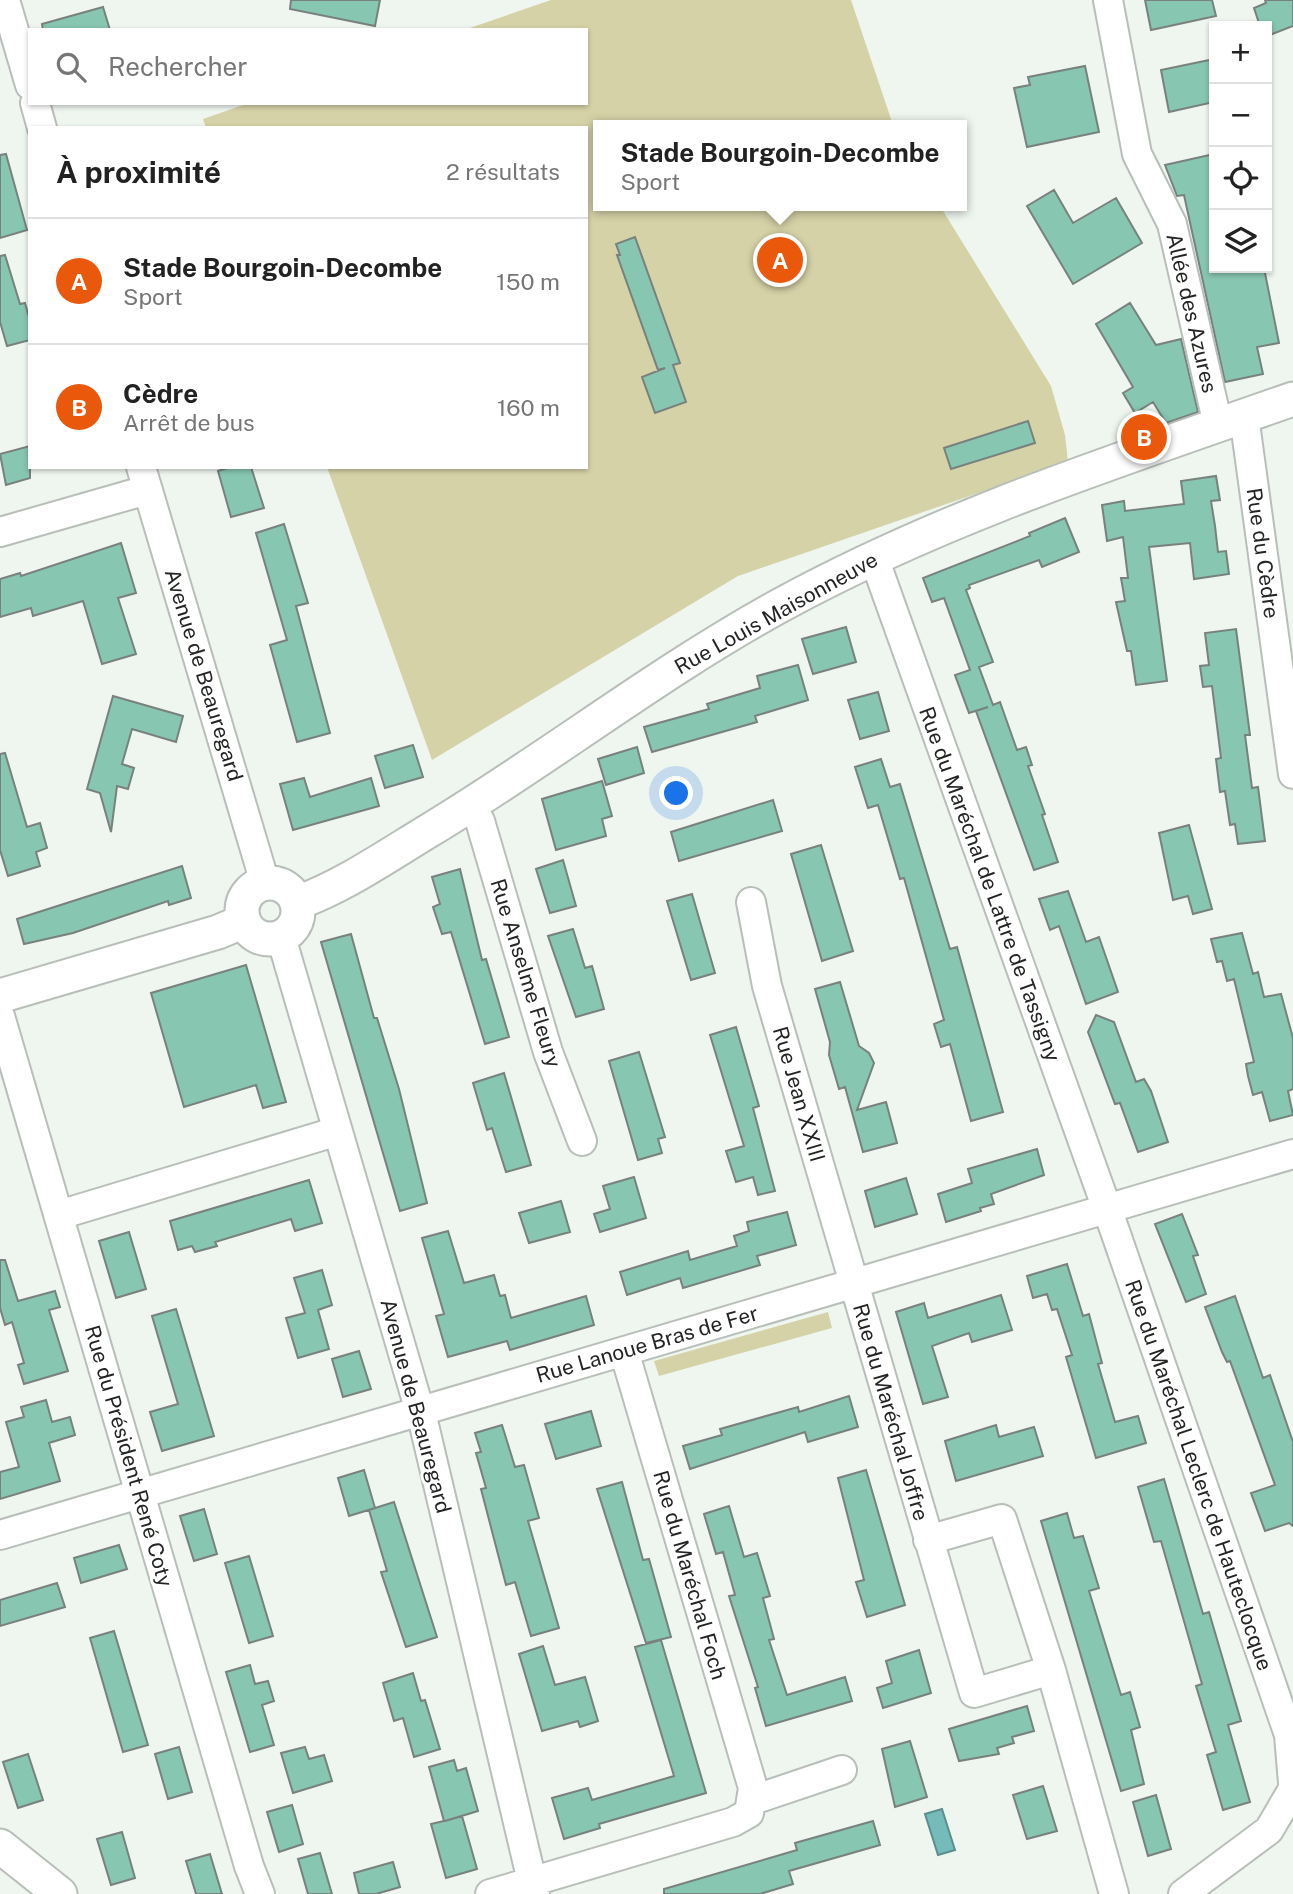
<!DOCTYPE html>
<html lang="fr">
<head>
<meta charset="utf-8">
<style>
	:root { --surface:#fff; --page:#f6f6f6; --text:#222; --muted:#767676; --line:#e0e0e0; --accent:#ea580c }
	body { margin:0; font-family:"Public Sans",sans-serif; background:var(--page); color:var(--text) }
	.controls { position:absolute; right:21px; top:21px; display:grid; overflow:hidden; border-radius:0px; box-shadow:0 2px 5px #0004 }
	.controls button { width:63px; height:63px; display:grid; place-items:center; padding:0; border:0; border-bottom:2px solid var(--line); background:var(--surface); color:var(--text); font:35px sans-serif }
	.you { position:absolute; left:677px; top:794px; width:24px; height:24px; margin:-18px; border:5px solid #fff; border-radius:50%; background:#1a73e8; box-shadow:0 0 0 10px #1a73e833 }
	.badge { display:grid; place-items:center; width:46px; height:46px; border-radius:50%; background:var(--accent); color:#fff; font-size:23px; font-weight:700 }
	.pin { position:absolute; translate:-50% -50%; border:4px solid #fff; box-shadow:0 2px 7px #0006 }
	.popup { position:absolute; left:593px; top:120px; width:374px; height:91px; box-sizing:border-box; display:grid; place-content:center; border-radius:0px; background:var(--surface); filter:drop-shadow(0 2px 5px #0005); font-size:23px; white-space:nowrap; color:var(--muted) }
	.popup b { font-size:26px; color:var(--text) }
	.popup::after { content:''; position:absolute; left:50%; top:100%; margin-left:-14px; border:14px solid transparent; border-top-color:var(--surface) }
	.list { margin:0; padding:0; list-style:none }
	h2 { display:flex; justify-content:space-between; align-items:center; height:91px; margin:0; padding:0 28px; font-size:30px }
	h2 small { font-size:23px; font-weight:400; color:var(--muted) }
	.list li { display:grid; grid-template-columns:46px 1fr auto; gap:21px; align-items:center; box-sizing:border-box; height:126px; padding:0 28px; border-top:2px solid var(--line) }
	.list b { display:block; font-size:26px; white-space:nowrap }
	.list p { margin:0; font-size:23px; white-space:nowrap; color:var(--muted) }
	.list em { font-size:23px; font-style:normal; color:var(--muted) }
	.icon { flex:none; width:38px; height:38px; fill:none; stroke:currentColor; stroke-width:2; stroke-linecap:round; stroke-linejoin:round }
	.map { position:relative; flex:none; width:1293px; height:1894px; overflow:hidden }
	.search { position:absolute; background:var(--surface); box-shadow:0 2px 5px #0004; left:28px; top:28px; width:560px; height:77px; display:flex; align-items:center; gap:18px; box-sizing:border-box; padding:0 24px; border-radius:0px; color:var(--muted); font-size:26px }
	.panel { position:absolute; background:var(--surface); box-shadow:0 2px 5px #0004; left:28px; top:126px; width:560px; height:343px; border-radius:0px }
	.map>svg:first-child { display:block }
	.green { fill:#d6d2a7 }
	.water { fill:#74bbba; stroke:#5b8e8c; stroke-width:2 }
	.building { fill:#87c6b1; stroke:#78817e; stroke-width:2 }
	.lines { fill:none; stroke-linecap:round; stroke-linejoin:round }
	.minor-casing { stroke:#b7bfb8; stroke-width:32 }
	.tertiary-casing { stroke:#b7bfb8; stroke-width:37 }
	.minor { stroke:#fff; stroke-width:28 }
	.tertiary { stroke:#fff; stroke-width:33 }
	.labels { text-anchor:middle; dominant-baseline:central; stroke-width:6; stroke-linejoin:round; paint-order:stroke }
	.street-label { font-size:21px; fill:#222522; stroke:#fff }
</style>
</head>
<body>
<div class="map">
<svg width="1293" height="1894" viewBox="0 0 1293 1894">
	<rect width="100%" height="100%" fill="#eef6ef"/>
	<path class="green" d="M551,0H851L893,125H598V206H940L1051,386L1065,435L1068,462L738,576L432,760L327,467H586V128H206L203,119L249,103H586V30H464Z
		M828,1312L832,1328L659,1376L654,1361Z"/>
	<path class="water" d="M942,1809L955,1850L938,1855L925,1814Z"/>
	<path class="building" d="M291,0H380L375,26L290,9Z
		M1145,0H1212L1216,16L1151,30Z
		M1265,0H1293V26L1267,36V26H1260L1254,8L1266,3Z
		M103,7L110,30H43L42,24Z
		M1214,59V102L1169,112L1161,70Z
		M1085,66L1099,132L1027,147L1014,88L1030,85L1028,77Z
		M6,154L27,230L0,238V155Z
		M1214,154V268H1264L1279,343L1257,347L1263,374L1225,382L1184,195L1177,196L1165,165Z
		M1054,190L1073,223L1116,198L1142,243L1073,284L1027,206Z
		M635,237L680,363L673,365L686,402L655,413L642,377L665,368L658,370L617,255H620L616,244Z
		M5,255L20,304L25,303L30,321V340L7,346L0,322V256Z
		M1130,303L1156,345L1181,339L1198,412L1166,423L1153,402L1135,413L1123,393L1133,387L1096,324Z
		M1028,421L1035,443L951,469L944,448Z
		M30,446V478L6,485L0,454Z
		M231,467H251L264,508L231,517L218,471Z
		M1216,476L1220,500L1211,501L1215,526L1218,552L1226,551L1229,574L1194,579L1190,543L1149,547L1167,681L1136,685L1131,651H1127L1116,602L1125,601L1121,578H1128L1123,537L1107,541L1102,505L1124,501L1125,511L1184,504L1181,481Z
		M1065,518L1079,552L1042,567L1039,560L969,585L970,588L966,590L993,662L979,667L993,705L1000,702L1017,750L1026,747L1032,765L1028,766L1045,814L1042,815L1058,862L1034,870L976,711L988,707L969,713L955,675L970,670L944,598L932,602L923,578L1030,536L1029,533Z
		M284,524L308,603L296,606L330,733L297,742L270,645L287,640L256,533Z
		M121,543L136,593L118,598L136,654L102,664L83,601L33,616L31,608L0,617V579L20,573L21,576Z
		M846,627L856,662L813,674L802,639Z
		M1236,629L1250,735H1245L1252,788L1258,787L1265,841L1238,844L1235,824L1230,825L1225,791L1220,792L1216,759L1221,758L1212,686L1203,687L1200,666L1209,665L1205,633Z
		M798,665L808,700L755,716L757,722L652,752L644,727L709,709L707,704L760,688L757,676Z
		M878,692L889,731L860,739L848,700Z
		M113,696L183,716L176,742L132,729L122,764L134,768L128,789L117,786L111,832L100,793L87,789Z
		M413,745L423,777L385,788L375,756Z
		M637,747L644,773L606,785L598,759Z
		M5,753L27,827L40,823L47,848L36,852L40,866L8,876L0,850V754Z
		M881,759L890,787L900,784L950,949L957,947L1003,1112L971,1121L950,1044L941,1047L934,1024L944,1020L904,878L900,879L878,805L868,808L855,767Z
		M304,778L310,797L371,778L379,806L293,830L280,784Z
		M602,781L612,816L602,819L606,836L556,850L542,799Z
		M773,800L782,831L679,861L671,832Z
		M1189,825L1212,909L1193,914L1188,896L1173,900L1159,833Z
		M821,845L853,951L822,961L791,854Z
		M563,860L576,906L550,913L536,869Z
		M182,866L191,898L169,905L168,901L73,933L24,944L17,919Z
		M460,869L482,960L486,959L509,1037L485,1044L451,932L442,934L433,907L440,904L432,877Z
		M1068,891L1086,942L1099,937L1118,992L1086,1004L1059,926L1050,930L1039,899Z
		M692,894L715,973L691,980L667,901Z
		M573,929L585,968L592,966L604,1009L576,1017L548,936Z
		M1242,933L1253,974L1258,972L1264,997L1281,994L1293,1038V1089L1288,1091L1293,1115L1270,1121L1262,1092L1253,1095L1248,1076L1246,1064L1254,1062L1234,979L1227,981L1222,961L1217,962L1211,939Z
		M351,934L374,1018H377L399,1089L427,1203L400,1211L321,942Z
		M246,965L286,1102L263,1108L256,1085L184,1107L151,993Z
		M840,982L859,1046L869,1053L874,1063L857,1110L886,1102L897,1143L863,1152L845,1087L839,1089L829,1055L830,1042L815,989Z
		M1096,1015L1114,1022L1136,1082L1144,1079L1151,1091L1168,1142L1138,1152L1120,1103L1115,1104L1088,1032Z
		M736,1027L759,1106L753,1108L775,1191L758,1195L753,1177L736,1182L726,1151L744,1146L710,1035Z
		M639,1052L665,1137L658,1139L662,1153L638,1160L609,1061Z
		M504,1073L531,1165L506,1172L492,1128L487,1130L473,1083Z
		M1037,1149L1044,1175L991,1194L994,1204L980,1208L981,1211L946,1222L938,1194L972,1183L968,1169Z
		M634,1177L646,1218L600,1232L594,1214L610,1209L603,1186Z
		M906,1178L917,1214L875,1227L865,1191Z
		M309,1180L322,1223L295,1231L291,1219L215,1242L217,1246L195,1252L192,1246L178,1250L170,1221Z
		M561,1201L570,1232L529,1243L519,1213Z
		M787,1212L796,1245L757,1256L760,1265L683,1288L680,1278L627,1295L620,1272L688,1251L690,1260L737,1246L734,1236L749,1231L747,1222Z
		M1182,1214L1198,1255L1193,1256L1206,1294L1186,1302L1155,1224Z
		M448,1231L464,1283L494,1275L500,1296L505,1295L511,1318L586,1296L594,1325L510,1350L507,1341L448,1357L436,1316L444,1314L422,1238Z
		M129,1232L146,1289L116,1298L99,1241Z
		M0,1260H5L18,1301L55,1291L60,1307L49,1310L68,1371L24,1384L18,1365L24,1363L12,1322L5,1325L0,1308Z
		M1067,1264L1083,1316L1089,1314L1102,1363L1098,1364L1115,1422L1138,1416L1146,1443L1096,1458L1066,1357L1072,1355L1057,1309L1052,1310L1047,1294L1033,1298L1027,1276Z
		M322,1270L332,1305L318,1310L329,1349L298,1358L286,1318L305,1313L294,1278Z
		M1001,1295L1012,1330L972,1342L969,1333L932,1346L948,1397L923,1404L896,1312L924,1303L928,1318Z
		M1235,1296L1263,1378L1270,1375L1293,1442V1526L1289,1523L1265,1531L1251,1493L1275,1485L1230,1361L1227,1362L1222,1352L1205,1307Z
		M176,1309L214,1436L162,1451L150,1412L178,1404L152,1316Z
		M359,1351L371,1389L343,1397L332,1359Z
		M849,1396L858,1427L808,1442L805,1432L690,1469L683,1446L722,1435L720,1429L798,1407L799,1412Z
		M46,1400L52,1422L70,1417L75,1435L49,1443L60,1481L0,1499V1472L19,1467L6,1422L24,1417L21,1407Z
		M591,1411L601,1446L556,1459L545,1424Z
		M502,1425L515,1467L524,1465L539,1518L528,1521L559,1628L531,1636L515,1582L506,1585L481,1489L486,1488L476,1453L481,1452L475,1433Z
		M996,1425L999,1437L1034,1427L1043,1456L956,1481L945,1441Z
		M364,1470L375,1508L349,1516L338,1478Z
		M866,1470L905,1605L867,1617L856,1582L864,1580L838,1478Z
		M1164,1479L1203,1614L1209,1612L1241,1721L1228,1725L1250,1802L1223,1810L1207,1755L1216,1752L1196,1686L1202,1684L1161,1541L1154,1542L1138,1487Z
		M622,1482L643,1560L649,1559L671,1637L646,1643L597,1489Z
		M394,1502L437,1637L406,1647L381,1572L387,1571L369,1510Z
		M729,1506L744,1557L757,1553L770,1596L763,1598L774,1639L769,1640L787,1695L845,1677L852,1701L766,1726L755,1688L758,1687L729,1596L735,1595L723,1552L716,1554L704,1514Z
		M204,1509L217,1554L194,1561L180,1516Z
		M1067,1513L1074,1538L1083,1536L1099,1588L1089,1591L1121,1695L1130,1692L1140,1727L1131,1730L1144,1784L1121,1791L1041,1521Z
		M119,1545L127,1569L81,1583L74,1558Z
		M249,1556L273,1636L249,1643L225,1563Z
		M57,1583L65,1607L0,1626V1600Z
		M114,1631L148,1745L123,1752L90,1638Z
		M661,1640L706,1793L599,1824L600,1828L564,1839L552,1798L588,1788L592,1800L674,1776L635,1647Z
		M543,1646L555,1685L585,1677L598,1721L580,1727L578,1721L542,1731L519,1654Z
		M919,1650L931,1693L883,1708L877,1688L892,1683L886,1661Z
		M250,1665L255,1684L268,1681L274,1701L262,1705L274,1745L250,1752L226,1672Z
		M413,1673L421,1701L425,1700L440,1749L414,1757L403,1718L394,1721L383,1683Z
		M1027,1706L1034,1731L1012,1737L1014,1743L997,1748L999,1754L959,1761L949,1729Z
		M910,1741L927,1797L895,1807L882,1749Z
		M179,1747L192,1792L168,1799L155,1754Z
		M305,1747L309,1759L324,1755L332,1781L293,1793L281,1753Z
		M28,1754L43,1800L18,1808L3,1762Z
		M454,1760L457,1771L466,1768L478,1811L445,1821L462,1816L477,1869L446,1878L431,1824L444,1821L429,1767Z
		M1043,1786L1057,1831L1027,1839L1013,1795Z
		M1156,1795L1171,1849L1148,1856L1133,1802Z
		M292,1805L303,1844L279,1852L267,1812Z
		M873,1821L880,1845L789,1871L793,1884L760,1894H664V1889L797,1850L795,1843Z
		M122,1832L135,1878L111,1885L97,1839Z
		M320,1853L332,1894H308L298,1859Z
		M210,1854L222,1894H196L186,1861Z
		M393,1862L400,1887L376,1894H359L354,1873Z"/>
	<g class="lines">
		<defs>
			<path id="minor" d="M5,0L30,85
				M1108,0L1137,154L1172,224L1218,425
				M35,103L42,128
				M1244,416L1293,774
				M141,467L265,883
				M0,532L147,490
				M874,558L1116,1234L1289,1735L1293,1783
				M470,806L480,821L548,1052L582,1141
				M751,902L767,986L974,1693L1051,1670
				M281,937L424,1425L535,1894
				M0,1016L249,1866L260,1894
				M59,1215L338,1131
				M0,1535L1293,1154
				M928,1540L1002,1519L1051,1670L1114,1894
				M753,1800L842,1770
				M490,1894L733,1822L749,1813L753,1788L624,1351
				M1183,1894L1269,1830L1293,1789"/>
			<path id="tertiary" d="M242 911a28 28 0 1 1 56 0a28 28 0 1 1-56 0Z
				M297,903C344,886 387,856 430,830C549,758 659,672 781,605C944,516 1119,460 1293,399
				M0,996L218,932L244,921
				M0,1846L60,1894"/>
		</defs>
		<use href="#minor" class="minor-casing"/>
		<use href="#tertiary" class="tertiary-casing"/>
		<use href="#minor" class="minor"/>
		<use href="#tertiary" class="tertiary"/>
	</g>
	<g class="labels">
		<g class="street-label">
			<text transform="translate(1192 313) rotate(77)">Allée des Azures</text>
			<text transform="translate(1263 553) rotate(82)">Rue du Cèdre</text>
			<text transform="translate(776 613) rotate(-29)">Rue Louis Maisonneuve</text>
			<text transform="translate(204 675) rotate(73)">Avenue de Beauregard</text>
			<text transform="translate(990 884) rotate(70)">Rue du Maréchal de Lattre de Tassigny</text>
			<text transform="translate(526 973) rotate(73)">Rue Anselme Fleury</text>
			<text transform="translate(799 1094) rotate(74)">Rue Jean XXIII</text>
			<text transform="translate(647 1344) rotate(-16)">Rue Lanoue Bras de Fer</text>
			<text transform="translate(416 1406) rotate(75)">Avenue de Beauregard</text>
			<text transform="translate(891 1412) rotate(74)">Rue du Maréchal Joffre</text>
			<text transform="translate(129 1456) rotate(74)">Rue du Président René Coty</text>
			<text transform="translate(1199 1475) rotate(71)">Rue du Maréchal Leclerc de Hauteclocque</text>
			<text transform="translate(690 1575) rotate(74)">Rue du Maréchal Foch</text>
		</g>
	</g>
</svg>
<div class="controls">
<button>+</button>
<button>−</button>
<button><svg class="icon" aria-label="locate" viewBox="0 0 24 24"><circle cx="12" cy="12" r="6"/><path d="M12 2v4M12 18v4M2 12h4M18 12h4"/></svg></button>
<button><svg class="icon" aria-label="layers" viewBox="0 0 24 24"><path d="M12 4l9 5-9 5-9-5zM3 14l9 5 9-5"/></svg></button>
</div>
<div class="you"></div>
<div class="pin badge" style="left:780px;top:260px">A</div>
<div class="popup"><b>Stade Bourgoin-Decombe</b>Sport</div>
<div class="pin badge" style="left:1144px;top:437px">B</div>
<div class="search"><svg class="icon" aria-label="search" viewBox="0 0 24 24"><circle cx="10" cy="10" r="6"/><path d="M15 15l6 6"/></svg>Rechercher</div>
<section class="panel">
<h2>À proximité<small>2 résultats</small></h2>
<ul class="list">
<li><span class="badge">A</span><div><b>Stade Bourgoin-Decombe</b><p>Sport</p></div><em>150 m</em></li>
<li><span class="badge">B</span><div><b>Cèdre</b><p>Arrêt de bus</p></div><em>160 m</em></li>
</ul>
</section>
</div>
</body>
</html>
